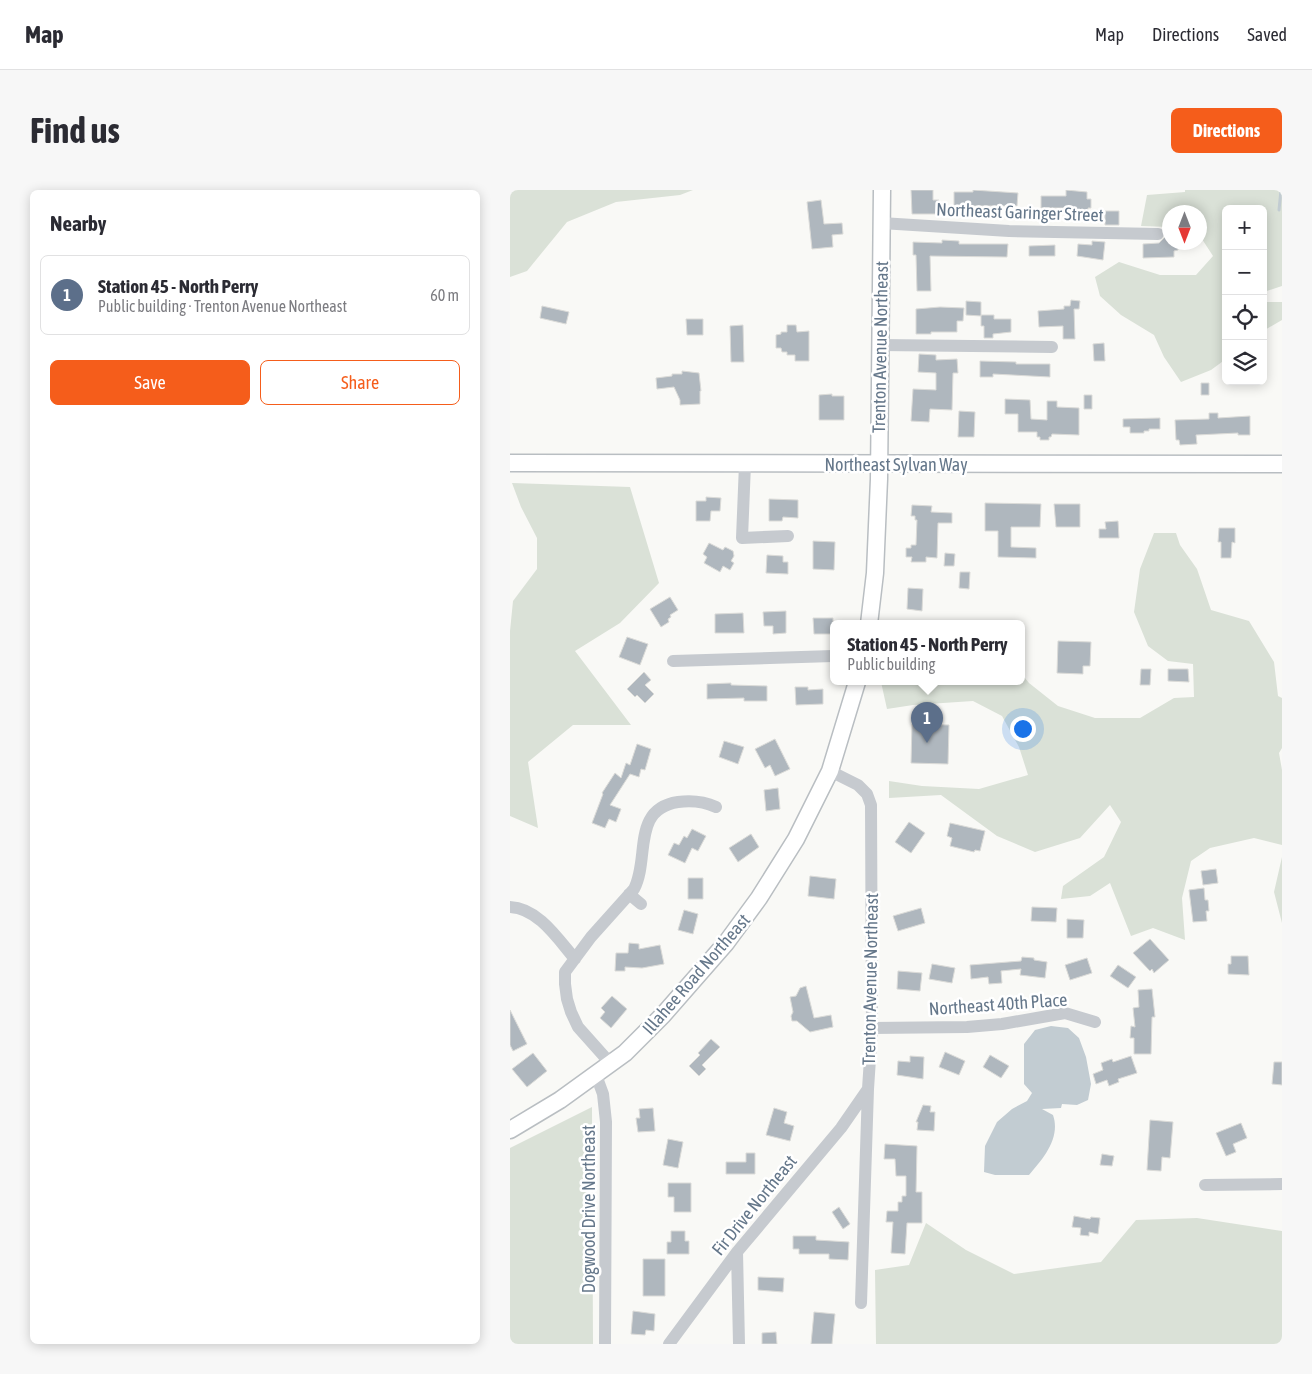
<!DOCTYPE html>
<html lang="en">
<head>
<meta charset="utf-8">
<style>
	:root { --surface:#fff; --page:#f7f7f7; --text:#2b2b33; --muted:#7c7c81; --line:#e1e1e2; --accent:#f55d1b }
	body { margin:0; font-family:"Asap Condensed",sans-serif; background:var(--page); color:var(--text) }
	.controls { position:absolute; right:15px; top:15px; display:grid; overflow:hidden; border-radius:8px; box-shadow:0 2px 12px #0003 }
	.controls button { width:45px; height:45px; display:grid; place-items:center; padding:0; border:0; border-bottom:1px solid var(--line); background:var(--surface); color:var(--text); font:25px sans-serif }
	.compass { position:absolute; left:652px; top:15px; width:45px; height:45px; border-radius:50%; background:var(--surface); box-shadow:0 2px 12px #0003; rotate:180deg }
	.you { position:absolute; left:512px; top:538px; width:18px; height:18px; margin:-12px; border:4px solid #fff; border-radius:50%; background:#1a73e8; box-shadow:0 0 0 8px #1a73e833 }
	.badge { display:grid; place-items:center; width:32px; height:32px; border-radius:50%; background:var(--accent); color:#fff; font-size:16px; font-weight:700 }
	.pin { position:absolute; translate:-50% -41px; filter:drop-shadow(0 1px 2px #0008) }
	.pin::after { content:''; position:absolute; top:26px; width:18px; height:15px; background:inherit; clip-path:polygon(0 0,100% 0,50% 100%) }
	.popup { position:absolute; left:320px; top:430px; width:195px; height:65px; box-sizing:border-box; display:grid; place-content:center; border-radius:8px; background:var(--surface); filter:drop-shadow(0 1px 4px #0005); font-size:16px; white-space:nowrap; color:var(--muted) }
	.popup b { font-size:19px; color:var(--text) }
	.popup::after { content:''; position:absolute; left:50%; top:100%; margin-left:-10px; border:10px solid transparent; border-top-color:var(--surface) }
	.list { margin:0; padding:0; list-style:none }
	h2 { display:flex; justify-content:space-between; align-items:center; height:65px; margin:0; padding:0 20px; font-size:21px }
	h2 small { font-size:16px; font-weight:400; color:var(--muted) }
	.list li { display:grid; grid-template-columns:32px 1fr auto; gap:15px; align-items:center; box-sizing:border-box; height:80px; margin:0 10px 10px; padding:0 10px; border:1px solid var(--line); border-radius:8px }
	.list b { display:block; font-size:19px; white-space:nowrap }
	.list p { margin:0; font-size:16px; white-space:nowrap; color:var(--muted) }
	.list em { font-size:16px; font-style:normal; color:var(--muted) }
	.actions { display:flex; gap:10px; padding:15px 20px }
	.actions a { flex:1; padding:11px 0; border:1px solid var(--accent); border-radius:8px; text-align:center; font-size:18px; color:var(--accent) }
	.actions .main { background:var(--accent); color:#fff }
	.icon { flex:none; width:28px; height:28px; fill:none; stroke:currentColor; stroke-width:2; stroke-linecap:round; stroke-linejoin:round }
	.map { position:relative; flex:none; width:772px; height:1154px; overflow:hidden; border-radius:8px }
	header { display:flex; align-items:center; gap:30px; box-sizing:border-box; height:70px; padding:0 25px; background:var(--surface); border-bottom:1px solid var(--line) }
	header strong { font-size:24px }
	nav { display:flex; gap:28px; margin-inline-start:auto; font-size:18px }
	.intro { display:flex; align-items:center; justify-content:space-between; box-sizing:border-box; height:120px; padding:0 30px }
	h1 { margin:0; font-size:35px }
	.button { padding:12px 22px; border-radius:8px; background:var(--accent); color:#fff; font-size:18px; font-weight:700 }
	main { display:flex; gap:30px; padding:0 30px }
	aside { flex:1; background:var(--surface); border-radius:8px; box-shadow:0 2px 12px #0003 }
	.map>svg:first-child { display:block }
	.green { fill:#dae1d7 }
	.water { fill:#c2ccd2 }
	.lines { fill:none; stroke-linecap:round; stroke-linejoin:round }
	.stream { stroke:#c2ccd2; stroke-width:3 }
	.building { fill:#afb7be; stroke:#dbdbd8 }
	.major-casing { stroke:#b9bec2; stroke-width:19 }
	.minor { stroke:#c6cacf; stroke-width:12 }
	.major { stroke:#fff; stroke-width:16 }
	.labels { text-anchor:middle; dominant-baseline:central; stroke-width:5; stroke-linejoin:round; paint-order:stroke }
	.street-label { font-size:18px; fill:#65778a; stroke:#fff }
</style>
</head>
<body>
<header>
<strong>Map</strong>
<nav><a>Map</a><a>Directions</a><a>Saved</a></nav>
</header>
<div class="intro"><h1>Find us</h1><a class="button">Directions</a></div>
<main>
<aside>
<h2>Nearby<small></small></h2>
<ul class="list">
<li><span class="badge" style="background:#5c6f8a">1</span><div><b>Station 45 - North Perry</b><p>Public building · Trenton Avenue Northeast</p></div><em>60 m</em></li>
</ul>
<div class="actions"><a class="main">Save</a><a>Share</a></div>
</aside>
<div class="map">
<svg width="772" height="1154" viewBox="0 0 772 1154">
	<rect width="100%" height="100%" fill="#f9f9f6"/>
	<path class="green" d="M0,0H183L170,5L106,12L57,32L17,81L0,87Z
		M675,0H772V96L754,102L755,112H772V130L753,141V19H716V169L701,180L671,192L654,167L644,145L611,125L590,106L585,87L609,72L650,85H686L703,66L690,46L689,22H659V37L631,36L637,5L675,2Z
		M2,293L120,297L149,393L110,433L65,461L121,535H63L18,572L28,638L0,626V441L3,411L27,379V348L11,317Z
		M644,343H666L670,355L687,379L701,420L739,431L764,472L768,506L772,508V558L769,563L772,580V655L744,648L700,658L681,671L672,708L675,750L643,738L621,746L600,693L580,706L551,709L553,696L594,667L611,632L600,615L570,648L525,662L487,646L431,605L379,608V591L412,596L469,599L518,585L509,557L492,526L463,511L403,515L377,519L371,492H511V483L519,493L548,516L585,528H630L664,508L684,507L683,474L658,471L638,456L624,422L630,379Z
		M772,667V733L764,702Z
		M82,917L83,1154H0V958Z
		M687,1028L772,1041V1154H366L365,1080L399,1075L416,1033L456,1060L504,1084L591,1072L626,1030Z"/>
	<path class="water" d="M541,836L558,838L569,848L576,867L581,894L578,910L567,915L552,914L551,918L532,919L543,925C551,948 533,969 519,985H485L474,982L475,956L487,932L502,919L517,911L522,903L514,894V854L525,840Z"/>
	<g class="lines">
		<path class="stream" d="M769,20L771,0"/>
	</g>
	<path class="building" d="M401,0H423V10H429V24H402Z
		M463,0L508,3L507,16H444V2H463Z
		M556,0L577,2V9H581V18H578V26H561V22H556V18H531V6H556Z
		M311,10L314,34L332,33L333,44L322,45L323,57L302,59L297,12Z
		M595,21H609V35H595Z
		M655,47H660V52H668V60L664,61V67L633,68V54L649,53Z
		M432,50L449,51V54H498L497,67L420,66L421,101H407L406,65H403V52L432,53Z
		M582,51L595,52L593,70L567,66L568,54L582,55Z
		M545,55V66H519V56Z
		M561,110L570,111L569,119H564L565,149H553V136L529,137L528,121L554,119V116H560Z
		M456,111L471,112V126L456,125Z
		M32,116L59,122L56,134L30,128Z
		M430,117L454,118L453,131H447V142H421V144H406V119Z
		M471,125H484V129H501V142L483,144V148H474V136H471Z
		M176,129H193V145H177Z
		M233,135L234,172H221L220,136Z
		M277,135H286L287,142L299,141V171H285V165H277V162H272L271,158H266V145L271,144V142H277Z
		M594,153L595,171H584L583,154Z
		M409,164L426,165V170L447,169L448,183H443L442,220L420,219L419,232L401,231L403,199L426,200V183L408,182Z
		M470,171L506,172V174H540V187L483,184V187H470Z
		M172,181L189,183L191,201H190V214L170,215V210L164,197L147,199L146,188L162,186V184H172Z
		M691,193H699V205H691Z
		M322,204V206H334V230H309V205Z
		M574,205H582V219H574Z
		M495,209L520,210L521,229L537,230V211H547V217L569,218V245L542,244L541,247H539V250H530V247H527V242H508V224H495Z
		M449,221L465,222L464,247H448Z
		M699,223H708V228L740,226V245H728V243L686,245L687,254L670,255L669,250H666L665,230L699,229Z
		M650,228V239H639V241H634V243H620V237H613V229Z
		M196,307L211,308L210,321H201L200,331H186V311H196Z
		M259,309L288,310V328L273,327L272,331H259Z
		M475,313L531,314L530,337H501V357L526,358V368L488,367V341H475Z
		M544,314H570V337H546Z
		M402,315L422,316L421,322L442,323V333H428L427,368L416,367V372H401L402,367H396V358H401V355H406L407,330H405V326H401Z
		M608,331L609,348H589V339H596L595,332Z
		M709,338H725V353L722,352L721,368H711V352H708Z
		M303,351L325,352L324,380L303,379Z
		M199,353L213,360L215,357L223,361L224,366L221,371L224,373L220,380L213,376L210,382L194,373L197,367L193,364Z
		M435,363L445,364L444,376H434Z
		M257,365L273,366V372H278V384L256,383Z
		M450,382H460L459,399L449,398Z
		M398,398L413,399L412,421L397,419Z
		M160,407L168,420L160,425L161,427L158,429L159,432L151,437L140,419Z
		M276,421V443L263,444V436H254L253,422Z
		M233,423L234,443H205V424Z
		M303,428H323V444H304Z
		M117,447L138,454L130,475L109,467Z
		M548,451L581,452L580,476H573V484L547,483Z
		M631,479H641L640,495H630Z
		M658,479H678L679,492L658,491Z
		M134,482L141,490L135,495L144,504L135,513L127,505L125,507L117,499Z
		M221,493V495L257,496V511H234V508L197,509V494Z
		M285,497H298V500L313,499V514L286,515Z
		M402,534L439,535L438,574L401,573Z
		M265,549L280,579L265,586L260,575L255,578L245,559Z
		M214,551L234,557L228,574L209,567Z
		M127,554L141,559L135,580L131,579L129,587L120,584L100,615L111,619L106,632L99,629L95,638L82,633L93,604L92,603L105,583L111,588L116,573L120,575Z
		M268,598L270,619L256,621L254,600Z
		M399,632L415,643L401,663L385,652Z
		M440,633L475,641L470,661L465,660L464,662L440,656L442,648L437,646Z
		M182,639L196,646L188,661L182,658L175,673L158,665L164,653L169,655L174,646L177,648Z
		M241,644L249,657L228,672L219,658Z
		M706,679L708,693L693,695L691,681Z
		M300,686L326,689L324,709L298,706Z
		M178,688H193V709H178Z
		M694,698L695,710H698L699,721H696L697,731L683,732L679,700Z
		M522,717L547,718L546,732L521,731Z
		M411,718L415,733L388,741L383,726Z
		M174,720L188,724L183,744L168,740Z
		M557,729L574,730L573,748H557Z
		M640,749L659,770L644,783L642,779L640,781L623,763Z
		M119,753L129,754V759L150,755L154,774L132,778L115,777V781H105L106,763H118Z
		M721,766H738L739,785L718,784V774H721Z
		M512,767L524,768V770L537,772L535,788L510,785L511,779L491,781L492,793L479,794L478,787L461,789L460,775L511,771Z
		M577,768L582,783L560,790L555,775Z
		M422,774L445,778L442,793L419,789Z
		M608,775L626,787L618,798L600,786Z
		M388,781L412,783L410,801L387,799Z
		M296,796L304,828L321,825L323,837L300,842L287,831H282L281,826L283,822L280,807L286,806L290,798Z
		M642,799L645,827H642L641,864H624V848H620L621,836L625,837L623,818L629,817L628,800Z
		M102,806L117,819L101,838L90,828L95,822L91,818Z
		M0,820L17,854L3,861L0,855Z
		M201,849L210,857L192,875L196,879L189,886L179,876L190,865L188,863Z
		M435,862L455,871L449,885L429,877Z
		M23,863L37,881L17,897L2,879Z
		M480,865L499,876L491,888L473,877Z
		M400,866L414,867L413,889L387,885L388,871L400,872Z
		M621,866L627,883L608,889L609,892L599,896L597,890L586,894L583,884L593,880L591,873L602,869L603,872Z
		M764,872H772V895L762,894Z
		M413,915L421,916L420,922H425L424,941L407,940L408,932H406Z
		M143,918L145,941L128,942L126,928H130L129,919Z
		M264,918L277,922L274,933L284,936L280,951L256,945Z
		M640,930L663,932L660,968L652,967L651,981L637,980Z
		M731,933L737,948L723,954L726,962L716,966L706,943Z
		M158,949L173,952L168,978L153,975Z
		M375,954L407,956L406,1002H412V1033H397L395,1064L381,1063L383,1032H376L377,1021H388V1012H392V1006H396V986H386L385,969H374Z
		M236,963H245V984H216V972H236Z
		M592,964L604,966L602,976L590,975Z
		M158,993H181V1022H164V1007H158Z
		M329,1017L340,1034L333,1039L322,1022Z
		M564,1026L580,1029L581,1027L590,1028L588,1044L579,1042V1046L570,1045L571,1038L562,1037Z
		M161,1041H175V1051H179V1064H157V1052H161Z
		M283,1046H306V1050L339,1052L338,1070L319,1069V1064H289V1059H283Z
		M133,1069H155V1106H133Z
		M248,1087L274,1088L273,1102L248,1100Z
		M123,1121L145,1124L144,1141L136,1140L135,1145L121,1144Z
		M304,1122L325,1124L322,1154H301Z
		M266,1142L267,1154H252V1143Z"/>
	<g class="lines">
		<defs>
			<path id="major" d="M0,273L772,274
				M359,434L365,383L369,289L372,0
				M0,940L50,910L115,863L153,825L216,753L249,708L286,649L320,581L347,492"/>
		</defs>
		<use href="#major" class="major-casing"/>
		<path class="minor" d="M371,33L499,41L648,44
			M370,155L542,157
			M235,274L232,348L278,346
			M163,471L323,466
			M320,581L348,595L357,604L361,615L362,838L358,899L351,1113
			M119,704L131,714
			M0,717C28,718 48,749 65,769
			M362,838L457,837L492,834L555,823L585,832
			M101,874L68,837L61,822L57,809L55,794V782L81,747L124,699C140,669 121,619 168,612C182,610 193,611 206,617
			M86,885L93,904L96,932L95,1154
			M695,995L772,994
			M227,1062L229,1154
			M159,1154L227,1062L331,938L358,899"/>
		<use href="#major" class="major"/>
	</g>
	<g class="labels">
		<g class="street-label">
			<text transform="translate(510 22) rotate(2)">Northeast Garinger Street</text>
			<text transform="translate(370 157) rotate(-89)">Trenton Avenue Northeast</text>
			<text x="386" y="274">Northeast Sylvan Way</text>
			<text transform="translate(186 784) rotate(-49)">Illahee Road Northeast</text>
			<text transform="translate(360 789) rotate(-89)">Trenton Avenue Northeast</text>
			<text transform="translate(488 814) rotate(-4)">Northeast 40th Place</text>
			<text transform="translate(244 1015) rotate(-51)">Fir Drive Northeast</text>
			<text transform="translate(78 1019) rotate(-90)">Dogwood Drive Northeast</text>
		</g>
	</g>
</svg>
<div class="controls">
<button>+</button>
<button>−</button>
<button><svg class="icon" aria-label="locate" viewBox="0 0 24 24"><circle cx="12" cy="12" r="6"/><path d="M12 2v4M12 18v4M2 12h4M18 12h4"/></svg></button>
<button><svg class="icon" aria-label="layers" viewBox="0 0 24 24"><path d="M12 4l9 5-9 5-9-5zM3 14l9 5 9-5"/></svg></button>
</div>
<svg class="compass" viewBox="-18 -18 36 36"><path d="M0-13l5 13h-10z" fill="#e53935"/><path d="M0 13l5-13h-10z" fill="#7c7c81"/></svg>
<div class="you"></div>
<div class="pin badge" style="left:417px;top:553px;background:#5c6f8a">1</div>
<div class="popup"><b>Station 45 - North Perry</b>Public building</div>
</div>
</main>
</body>
</html>
